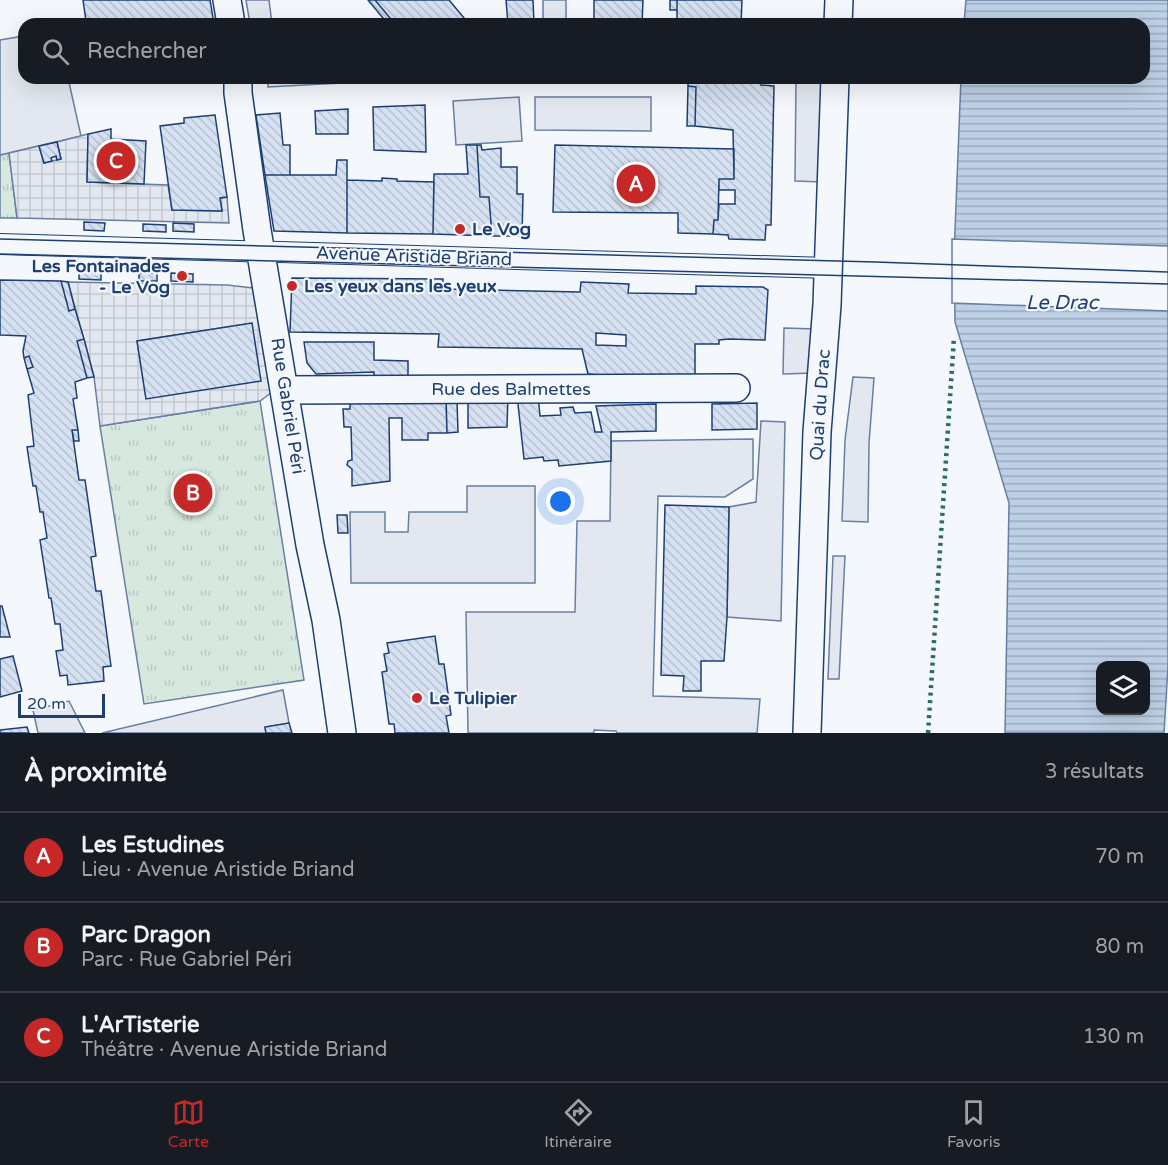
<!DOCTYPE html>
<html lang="fr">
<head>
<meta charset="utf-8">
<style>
	:root { --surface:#171b24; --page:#242831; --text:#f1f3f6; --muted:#9ea1a6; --line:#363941; --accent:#c62828 }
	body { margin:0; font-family:"Varela Round",sans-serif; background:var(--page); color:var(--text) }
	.controls { position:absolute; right:18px; bottom:18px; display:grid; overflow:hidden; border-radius:12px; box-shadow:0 6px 24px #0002 }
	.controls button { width:54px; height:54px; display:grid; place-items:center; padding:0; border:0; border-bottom:2px solid var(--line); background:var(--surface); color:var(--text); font:30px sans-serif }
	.scale { position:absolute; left:18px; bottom:15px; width:87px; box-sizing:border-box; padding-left:6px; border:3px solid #1d3f73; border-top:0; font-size:16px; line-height:21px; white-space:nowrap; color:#1d3f73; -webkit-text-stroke:4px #f4f7fb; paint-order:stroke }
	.you { position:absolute; left:561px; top:502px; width:21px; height:21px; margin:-15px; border:4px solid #fff; border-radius:50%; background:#1a73e8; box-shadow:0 0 0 9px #1a73e833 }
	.badge { display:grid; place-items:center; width:39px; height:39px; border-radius:50%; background:var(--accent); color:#fff; font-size:20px; font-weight:700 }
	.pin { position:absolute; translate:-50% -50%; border:3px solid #fff; box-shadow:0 2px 6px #0006 }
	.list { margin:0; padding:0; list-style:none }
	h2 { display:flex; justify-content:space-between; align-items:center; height:78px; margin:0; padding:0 24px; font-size:26px }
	h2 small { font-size:20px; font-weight:400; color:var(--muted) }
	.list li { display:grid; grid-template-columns:39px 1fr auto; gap:18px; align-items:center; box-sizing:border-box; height:90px; padding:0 24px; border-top:2px solid var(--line) }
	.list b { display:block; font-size:22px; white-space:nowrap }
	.list p { margin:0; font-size:20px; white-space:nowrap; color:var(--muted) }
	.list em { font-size:20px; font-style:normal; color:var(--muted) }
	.icon { flex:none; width:33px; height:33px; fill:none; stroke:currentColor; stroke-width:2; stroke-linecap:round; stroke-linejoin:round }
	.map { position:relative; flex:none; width:1168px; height:733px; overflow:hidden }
	.search { position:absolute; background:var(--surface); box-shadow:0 6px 24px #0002; left:18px; right:18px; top:18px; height:66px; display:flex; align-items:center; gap:15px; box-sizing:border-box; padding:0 21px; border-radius:18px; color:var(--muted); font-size:22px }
	.sheet { height:348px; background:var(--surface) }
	nav { display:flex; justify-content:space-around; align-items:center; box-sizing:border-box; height:84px; border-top:2px solid var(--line); background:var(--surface); font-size:16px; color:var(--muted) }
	nav a { display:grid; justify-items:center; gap:3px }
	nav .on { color:var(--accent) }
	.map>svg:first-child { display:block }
	.grass { fill:url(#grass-tufts); stroke:#687fa3; stroke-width:1.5 }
	.parking { fill:#e3e8f0; stroke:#687fa3; stroke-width:1.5 }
	.plaza { fill:url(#plaza-grid); stroke:#687fa3; stroke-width:1.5; fill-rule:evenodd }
	.water { fill:url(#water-rules); stroke:#687fa3; stroke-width:1.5; fill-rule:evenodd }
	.pier { fill:#f4f7fb; stroke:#687fa3; stroke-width:1.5 }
	.building { fill:url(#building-back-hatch); stroke:#1d3f73; stroke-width:1.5; fill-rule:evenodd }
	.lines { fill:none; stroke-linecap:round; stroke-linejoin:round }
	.pedestrian-casing { stroke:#1d3f73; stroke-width:22 }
	.minor-casing { stroke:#1d3f73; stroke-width:30 }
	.pedestrian { stroke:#f4f7fb; stroke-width:20 }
	.minor { stroke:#f4f7fb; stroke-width:27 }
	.tram { stroke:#1d3f73; stroke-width:1.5 }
	.hedge { stroke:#2c6c60; stroke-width:4.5; stroke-dasharray:3 4.5; stroke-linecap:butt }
	.poi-dot { fill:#c62828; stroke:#f4f7fb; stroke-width:2 }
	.labels { text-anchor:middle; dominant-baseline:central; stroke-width:4.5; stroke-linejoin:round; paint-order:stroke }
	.poi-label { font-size:18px; font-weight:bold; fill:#1d3f73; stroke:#f4f7fb; text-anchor:start }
	.street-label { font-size:18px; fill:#1d3f73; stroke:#f4f7fb }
	.water-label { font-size:20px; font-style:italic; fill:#1d3f73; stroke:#f4f7fb }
</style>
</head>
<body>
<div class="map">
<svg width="1168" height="733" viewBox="0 0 1168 733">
	<defs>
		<pattern id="grass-tufts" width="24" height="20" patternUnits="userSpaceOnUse" patternTransform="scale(1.5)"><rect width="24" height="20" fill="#d7e8df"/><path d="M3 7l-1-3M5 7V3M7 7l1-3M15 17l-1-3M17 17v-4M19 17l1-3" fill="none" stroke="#b8c8c3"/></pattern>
		<pattern id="plaza-grid" width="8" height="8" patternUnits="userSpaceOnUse" patternTransform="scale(1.5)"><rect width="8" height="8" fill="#e3e8f0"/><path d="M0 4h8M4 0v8" fill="none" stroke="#c2c8d1"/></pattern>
		<pattern id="water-rules" width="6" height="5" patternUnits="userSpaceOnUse" patternTransform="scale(1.5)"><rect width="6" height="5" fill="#bed0e5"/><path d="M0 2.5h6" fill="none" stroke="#9aaabe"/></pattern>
		<pattern id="building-back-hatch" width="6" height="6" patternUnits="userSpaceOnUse" patternTransform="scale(1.5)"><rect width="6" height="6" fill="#d5e0f0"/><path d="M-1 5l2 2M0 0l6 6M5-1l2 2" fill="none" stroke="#b6c1d1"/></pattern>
	</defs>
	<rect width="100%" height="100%" fill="#f4f7fb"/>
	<path class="grass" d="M9,153L17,218H0V155Z
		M260,401L304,680L144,704L100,426Z"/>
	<path class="parking" d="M246,0H269L272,24H250Z
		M543,0H566V24H543Z
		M24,36V78H68L81,136L0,155V40Z
		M268,78H360V82L268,87Z
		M796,79L823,80L822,182L795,181Z
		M519,97L522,141L456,145L453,101Z
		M535,97H651V131L535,130Z
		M784,328L815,329L813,373L783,374Z
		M853,377L874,378L869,443L868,522L842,521L845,440Z
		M761,421L785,422L781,621L727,617L729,507L756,502Z
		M753,439V479L725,497L658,496L653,696L760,699L757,733H617L616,731L594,730V733H468L466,612H575L577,521H610L611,441Z
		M467,486H535V583H351L350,512H385V532H408L409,512H467Z
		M833,556H845L839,679H828Z
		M283,690L289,723L265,727L266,733H102Z
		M69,701L85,733H38L33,710Z"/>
	<path class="plaza" d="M88,134L87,182L168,185L172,210L222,211L220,198L227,197L229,223L17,218L9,153L39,146L44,163L52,161L61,159L57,142Z
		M68,282L227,285L253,288L272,392L260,401L100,426L94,377ZM252,323L146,398L137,341Z"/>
	<path class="water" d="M966,0H1168V666L1164,733H1005L1009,503L955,322L954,256L961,78H1144V24H964ZM1100,666H1146V710H1100Z"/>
	<path class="pier" d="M952,239L1168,246V311L952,303Z"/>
	<path class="building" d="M83,0H210L214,24H122L86,21Z
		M368,0H375L395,24H388Z
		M375,0H449L469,24H395Z
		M506,0H533L534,24H508Z
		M594,0H643L642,24H594Z
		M670,0H677V10H670Z
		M677,0H742L741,24H677Z
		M688,78H761V85L774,86L771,225H766L765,240L729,239L728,235L713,234L714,220H718L719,204H735V190H719V179H734L733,130L695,126L696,87L688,86Z
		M688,86L696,87L695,126H687Z
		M425,105L426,152L374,150L373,107Z
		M348,109V134H316L315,111Z
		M280,113L283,145H290V175H265L256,115Z
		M215,115L227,197L220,198L222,211L172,210L160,126L184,123V118Z
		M111,129V139L146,141L144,184L87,182L88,134Z
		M57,142L61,159L57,160L56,156L51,158L52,161L44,163L39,146Z
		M466,145H477L480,197H489L492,236L433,234L434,174H468Z
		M477,145H481L482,150L501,148V167H517V194H523L522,236H492L489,197H480Z
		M555,145L734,149V179H719L718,220H714L713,234L678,233V213L553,212Z
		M337,160H347V233L274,231L265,175H336Z
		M382,178L397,179V181L434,182L433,234L347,233V180L382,181Z
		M84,222L105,223L104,231L84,230Z
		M173,223L194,224V232L173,231Z
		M143,224L166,225V232L143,231Z
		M79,271L101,272V280L79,279Z
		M139,273H157V281H139Z
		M171,273L193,274V282L171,281Z
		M292,278L443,279V289L580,292L581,282L629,284L628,293L696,294V286L763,287L768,290L765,340L729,339L719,340V344H695V376L624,377L588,374L582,349L438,347L439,334L290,332ZM596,333L626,335V346L596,345Z
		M0,280L61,281L69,311L75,309L84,339L77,341L87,378L75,382L77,398L73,399L78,430H72L79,480H85L96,556L91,557L96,591H101L111,666L103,667L104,681L68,685L67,675L60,676L56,651L63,650L60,624H55L51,598H49L40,540L47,538L43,512H40L36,486H33L27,447L34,446L28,395L34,393L27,369L33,367L29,356L24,358L23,351L26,336L0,335Z
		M61,281L68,282L75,309L69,311Z
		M252,323L261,381L146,399L137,341Z
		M84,339L94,377L87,378L77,341Z
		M304,342H374V360L408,361V377H374V372L316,374L307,363Z
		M29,356L33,367L27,369L24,358Z
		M508,395L507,427L468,428V396Z
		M517,395H538L540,416L561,415L560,408L573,407L575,413L591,412L595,432H602L596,406L656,404V431L611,432V461L559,466L558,460L544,461L543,457L524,459Z
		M446,396L447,433H428V440H402V418H389L390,481L352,486V469L347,465L348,461L352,460L351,427H344L343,409H350V397Z
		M446,401H457L458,432L447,433Z
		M757,403V429L712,430V404Z
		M72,430H78L79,441H74Z
		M665,505L729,507L727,617L724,661H701V691H683L684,676L661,675Z
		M337,515H347L348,533H338Z
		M0,606H2L10,637H0Z
		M435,636L439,664H444L451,715L446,716L449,733H395L394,724H389L382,672L387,671L384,654L389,653L387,643Z
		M13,656L22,691L0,697V659Z
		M289,723L292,733H266L265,727Z
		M27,727L29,733H0V730Z"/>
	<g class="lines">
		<defs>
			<path id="pedestrian" d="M0,244L828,268"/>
			<path id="minor" d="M227,0L231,24
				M838,24L839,0
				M238,78V93L257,230L310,545L326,620L342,733
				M285,390L736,388
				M807,733L817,432L827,305L835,78"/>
		</defs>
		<use href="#pedestrian" class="pedestrian-casing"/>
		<use href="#minor" class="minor-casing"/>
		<use href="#pedestrian" class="pedestrian"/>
		<use href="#minor" class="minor"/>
		<path class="tram" d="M0,239L875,262L1168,272
			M0,254L1168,284"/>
		<path class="hedge" d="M928,733L954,337"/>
	</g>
	<g class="poi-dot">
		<circle cx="460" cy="229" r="6"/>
		<circle cx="182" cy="276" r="6"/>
		<circle cx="292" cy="286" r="6"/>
		<circle cx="417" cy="698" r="6"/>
	</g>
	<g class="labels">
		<g class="poi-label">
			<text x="472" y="229">Le Vog</text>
			<text x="170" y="266" text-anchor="end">Les Fontainades<tspan x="170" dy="21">- Le Vog</tspan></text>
			<text x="304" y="286">Les yeux dans les yeux</text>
			<text x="429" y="698">Le Tulipier</text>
		</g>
		<g class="street-label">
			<text transform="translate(414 256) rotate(2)">Avenue Aristide Briand</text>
			<text x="511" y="389">Rue des Balmettes</text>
			<text transform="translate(820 405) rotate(-86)">Quai du Drac</text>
			<text transform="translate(288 406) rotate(81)">Rue Gabriel Péri</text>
		</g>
		<g class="water-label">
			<text x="1062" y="303">Le Drac</text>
		</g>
	</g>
</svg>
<div class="controls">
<button><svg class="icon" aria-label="layers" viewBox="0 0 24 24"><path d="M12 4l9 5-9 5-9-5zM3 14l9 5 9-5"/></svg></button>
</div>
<div class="scale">20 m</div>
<div class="you"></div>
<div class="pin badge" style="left:636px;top:184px">A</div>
<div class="pin badge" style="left:193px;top:493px">B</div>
<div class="pin badge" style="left:116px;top:161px">C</div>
<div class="search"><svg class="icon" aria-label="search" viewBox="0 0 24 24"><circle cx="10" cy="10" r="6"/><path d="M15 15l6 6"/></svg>Rechercher</div>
</div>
<section class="sheet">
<h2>À proximité<small>3 résultats</small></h2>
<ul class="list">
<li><span class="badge">A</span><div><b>Les Estudines</b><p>Lieu · Avenue Aristide Briand</p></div><em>70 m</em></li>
<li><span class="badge">B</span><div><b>Parc Dragon</b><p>Parc · Rue Gabriel Péri</p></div><em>80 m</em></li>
<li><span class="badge">C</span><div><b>L'ArTisterie</b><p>Théâtre · Avenue Aristide Briand</p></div><em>130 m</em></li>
</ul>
</section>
<nav>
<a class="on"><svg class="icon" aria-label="map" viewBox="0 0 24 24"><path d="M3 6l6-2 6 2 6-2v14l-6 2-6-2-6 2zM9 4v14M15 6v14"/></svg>Carte</a>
<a><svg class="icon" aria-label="directions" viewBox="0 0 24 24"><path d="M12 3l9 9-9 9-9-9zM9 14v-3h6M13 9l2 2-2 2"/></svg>Itinéraire</a>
<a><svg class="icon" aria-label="saved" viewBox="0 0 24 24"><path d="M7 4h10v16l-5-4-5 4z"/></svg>Favoris</a>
</nav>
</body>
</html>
